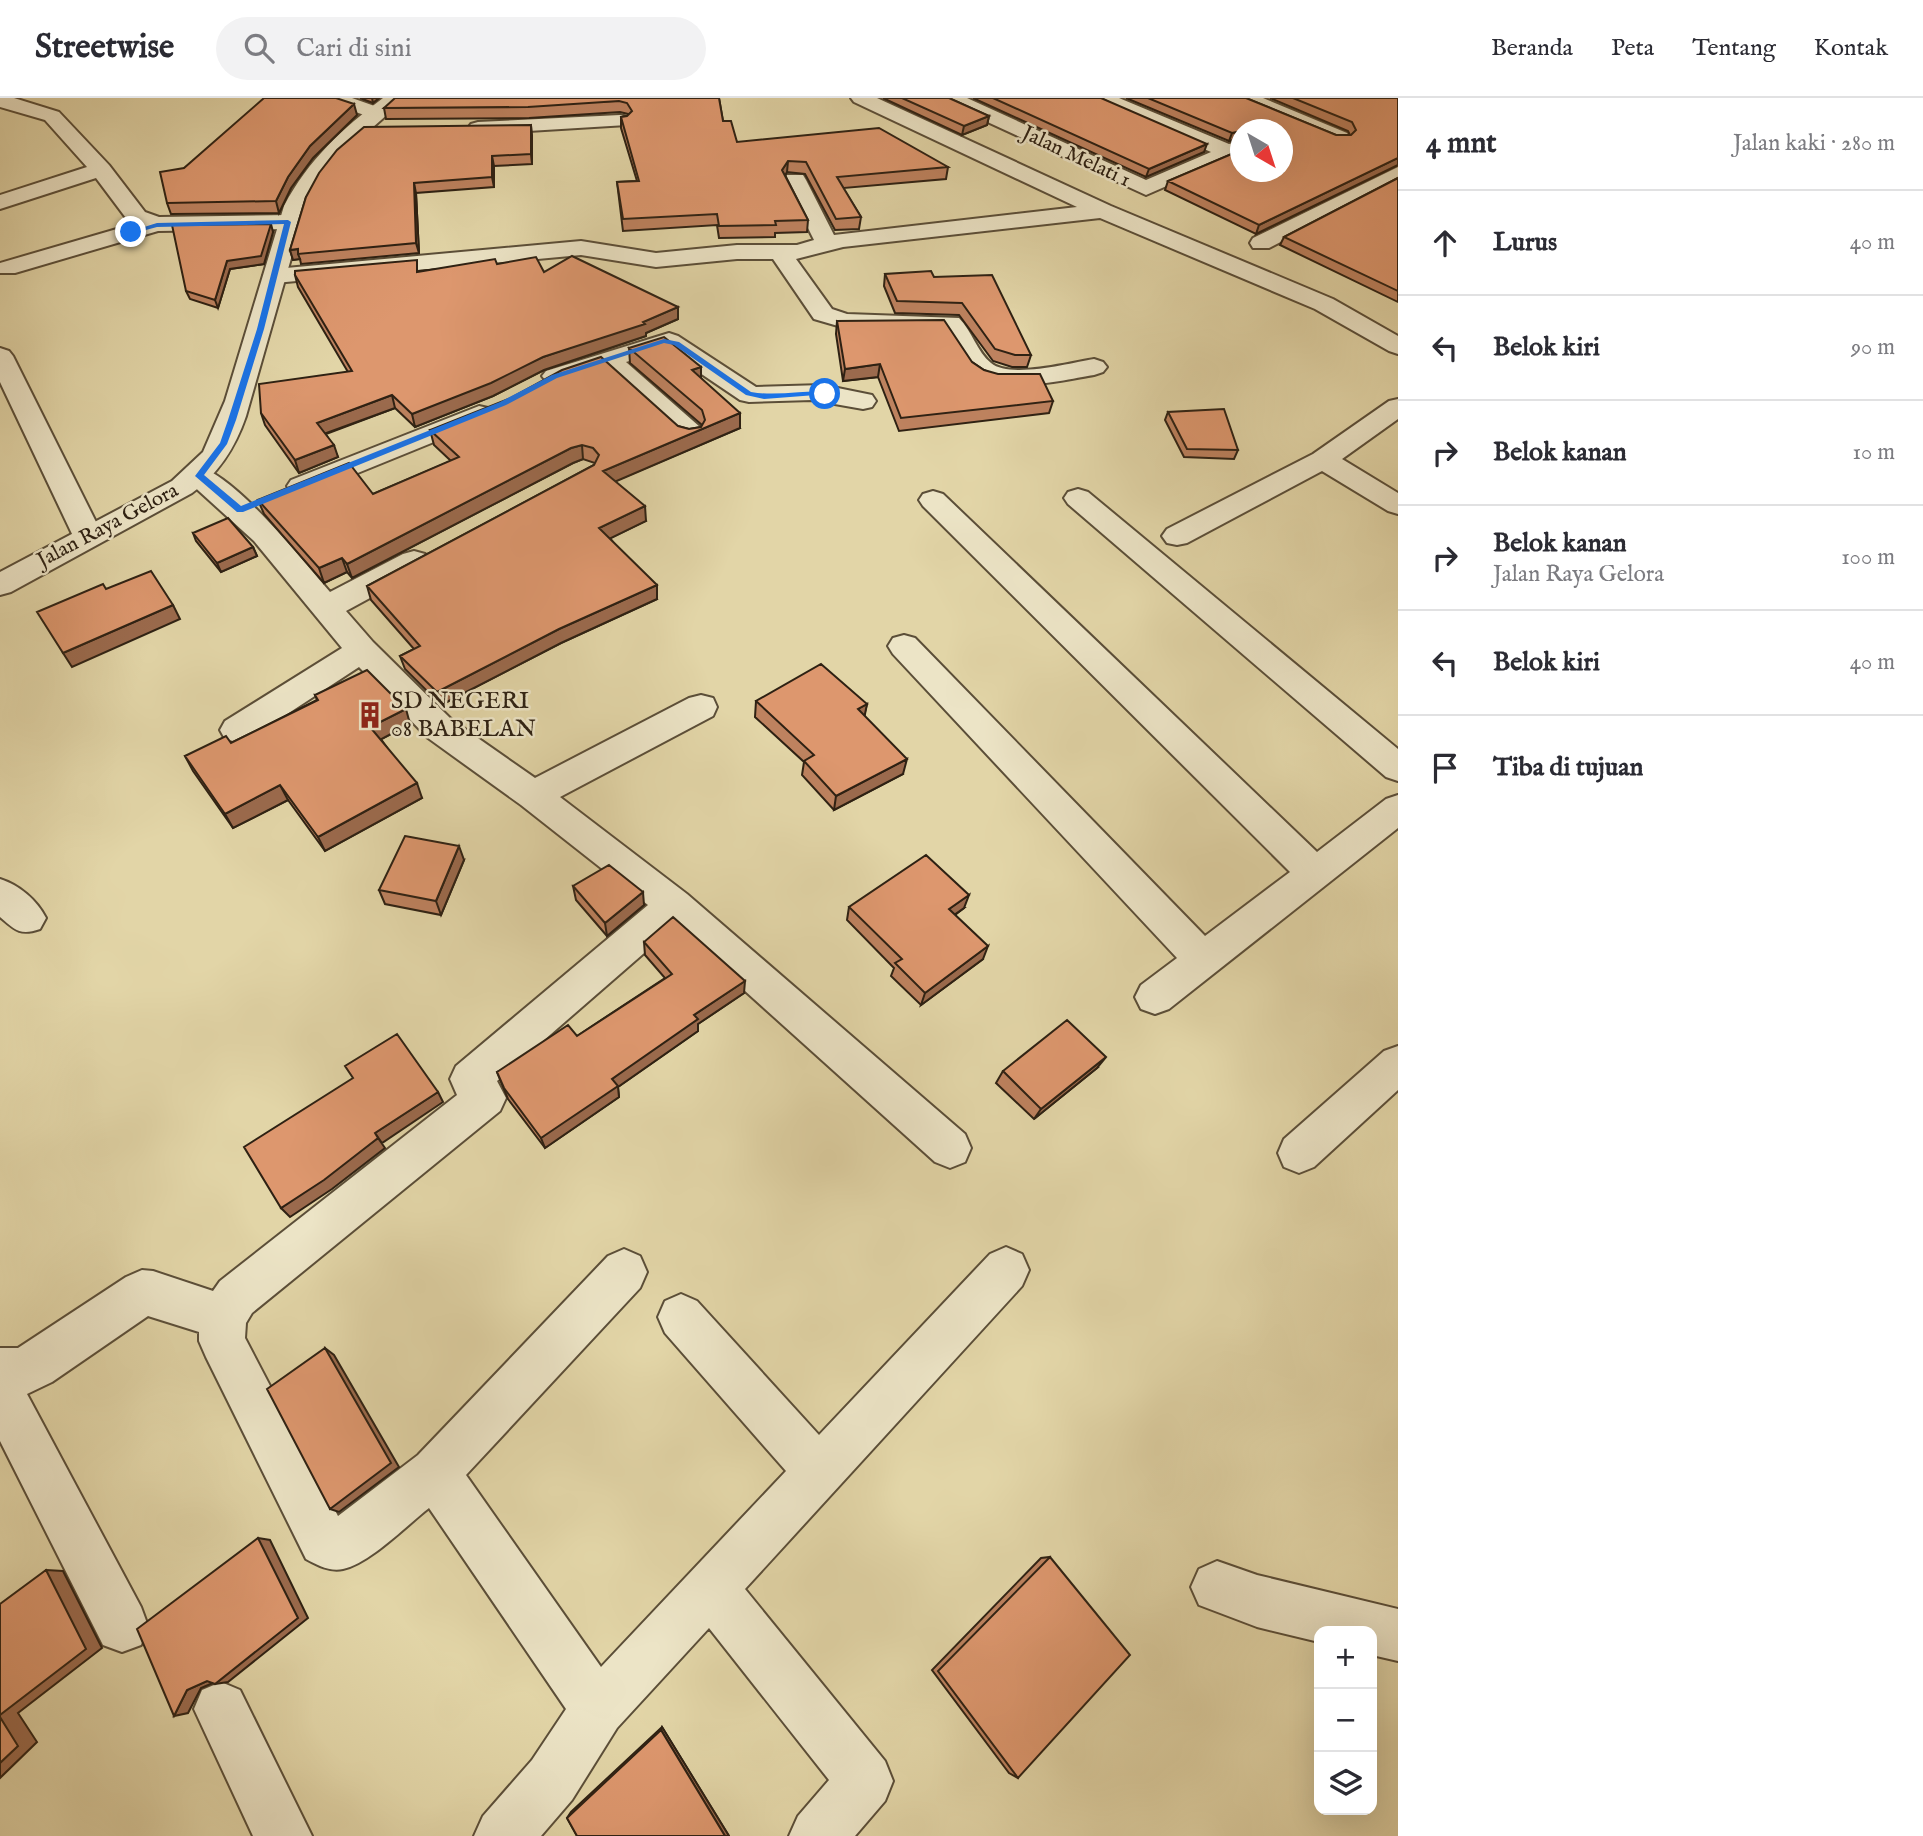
<!DOCTYPE html>
<html lang="id">
<head>
<meta charset="utf-8">
<style>
	:root { --surface:#fff; --page:#f2f2f3; --text:#2b2b33; --muted:#7c7c81; --line:#e1e1e2 }
	body { margin:0; font-family:"IM FELL English",serif; background:var(--page); color:var(--text) }
	.controls { position:absolute; right:21px; bottom:21px; display:grid; overflow:hidden; border-radius:14px; box-shadow:0 7px 28px #0002 }
	.controls button { width:63px; height:63px; display:grid; place-items:center; padding:0; border:0; border-bottom:2px solid var(--line); background:var(--surface); color:var(--text); font:35px sans-serif }
	.compass { position:absolute; left:1230px; top:21px; width:63px; height:63px; border-radius:50%; background:var(--surface); box-shadow:0 7px 28px #0002; rotate:141deg }
	.stop { position:absolute; width:21px; height:21px; margin:-16px; border:5px solid #1a73e8; border-radius:50%; background:#fff }
	.stop.end { background:#1a73e8; border-color:#fff; box-shadow:0 2px 7px #0008 }
	.list { margin:0; padding:0; list-style:none }
	h2 { display:flex; justify-content:space-between; align-items:center; height:91px; margin:0; padding:0 28px; font-size:30px }
	h2 small { font-size:23px; font-weight:400; color:var(--muted) }
	.list li { display:grid; grid-template-columns:46px 1fr auto; gap:21px; align-items:center; box-sizing:border-box; height:105px; padding:0 28px; border-top:2px solid var(--line) }
	.list b { display:block; font-size:26px; white-space:nowrap }
	.list p { margin:0; font-size:23px; white-space:nowrap; color:var(--muted) }
	.list em { font-size:23px; font-style:normal; color:var(--muted) }
	.icon { flex:none; width:38px; height:38px; fill:none; stroke:currentColor; stroke-width:2; stroke-linecap:round; stroke-linejoin:round }
	.map { position:relative; flex:none; width:1398px; height:1738px; overflow:hidden }
	header { display:flex; align-items:center; gap:42px; box-sizing:border-box; height:98px; padding:0 35px; background:var(--surface); border-bottom:2px solid var(--line) }
	header strong { font-size:33px }
	nav { display:flex; gap:38px; margin-inline-start:auto; font-size:24px }
	.search { width:490px; height:63px; background:var(--page); display:flex; align-items:center; gap:18px; box-sizing:border-box; padding:0 24px; border-radius:38px; color:var(--muted); font-size:26px }
	main { display:flex }
	aside { flex:1; background:var(--surface) }
	.map>svg:first-child { display:block }
	.lines { fill:none; stroke-linecap:round; stroke-linejoin:round }
	.minor-casing { stroke:#5b4e38; stroke-width:4 }
	.tertiary-casing { stroke:#5b4e38; stroke-width:4 }
	.minor { fill:#ece4c6; fill-rule:evenodd }
	.tertiary { fill:#ece4c6; fill-rule:evenodd }
	.wall { fill:#be825f; stroke:#2e2113; stroke-width:2 }
	.shaded-wall { fill:#9b6a4d; stroke:#2e2113; stroke-width:2 }
	.building { fill:#dd976e; stroke:#2e2113; stroke-width:2 }
	.route { fill:#1a73e8 }
	.labels { text-anchor:middle; dominant-baseline:central; stroke-width:5; stroke-linejoin:round; paint-order:stroke }
	.far-street-label { font-size:21px; fill:#2e2113; stroke:#ece4c6 }
	.poi-label { font-size:24px; fill:#2e2113; stroke:#ece4c6; text-anchor:start }
</style>
</head>
<body>
<header>
<strong>Streetwise</strong>
<div class="search"><svg class="icon" aria-label="search" viewBox="0 0 24 24"><circle cx="10" cy="10" r="6"/><path d="M15 15l6 6"/></svg>Cari di sini</div>
<nav><a>Beranda</a><a>Peta</a><a>Tentang</a><a>Kontak</a></nav>
</header>
<main>
<div class="map">
<svg width="1398" height="1738" viewBox="0 0 1398 1738">
	<rect width="100%" height="100%" fill="#e2d5a7"/>
	<filter id="stains"><feTurbulence type="fractalNoise" baseFrequency=".00286" numOctaves="4"/><feColorMatrix values="0 0 0 0 .2 0 0 0 0 .09 0 0 0 0 .02 0 0 0 .5 -.17"/></filter>
	<radialGradient id="worn" r=".72"><stop offset=".6" stop-color="#630" stop-opacity="0"/><stop offset="1" stop-color="#630" stop-opacity=".3"/></radialGradient>
	<g class="lines">
		<defs>
			<path id="minor" d="M0,0H14L59,14L109,67L145,114L159,119L288,117L296,119L299,124L296,129L288,131L158,133L15,175H0V165L134,126L129,124L96,80L0,111V97L87,69L45,22L0,9Z
				M323,0H352L383,11L386,15L383,19L376,21L326,4Z
				M851,0H877L1111,108L1333,201L1398,238V256L1389,253L1315,211L1100,120L843,149L796,161L832,211L847,216L959,220C972,233 977,254 991,265C1010,281 1070,265 1094,261L1103,264L1107,269L1103,274L1094,277C1063,282 995,299 971,274C959,262 955,244 943,232L845,230L814,221L773,161H737L656,169L581,157L275,185L267,183L263,178L267,173L275,171L581,143L656,155L737,147H797L814,142L784,82L787,77H803L806,82L834,137L1077,109L854,4Z
				M941,0H967L1146,82L1211,54L1095,4L1092,0H1119L1229,46L1240,43V56L1146,97L944,4Z
				M1236,0H1263L1347,35L1350,39L1347,43H1333L1239,4Z
				M620,17L627,19L630,23L627,27L478,36L471,34L468,30L471,26L478,24Z
				M1398,69V83L1269,150H1253L1250,145L1253,140Z
				M669,235L678,238L756,289L823,287L872,297L876,303L872,309L863,311L812,302L749,304L740,302L666,252L626,264L700,329L703,335L700,341L690,343L680,341L603,271L555,286L546,283L542,278L546,273Z
				M0,250L9,253L13,258L103,438L98,445L88,447L78,445L73,438L0,284Z
				M1398,301V321L1342,361L1398,395V416L1388,413L1322,373L1187,445L1177,447L1167,445L1162,438L1167,431L1313,356L1389,303Z
				M479,308L488,310L492,316L488,322L311,394L301,397L291,394L287,388L291,382Z
				M199,369C237,379 303,463 330,494L403,456L414,453L425,456L429,463L425,470L346,513L373,544L452,622L535,680L689,600L701,597L713,600L717,609L713,618L560,699L687,796L965,1036L971,1050L965,1064L950,1070L935,1064L674,829L497,983L506,1000L500,1013L252,1215L246,1225L245,1240L338,1418L418,1357L608,1158L624,1151L640,1158L647,1174L640,1190L466,1377L601,1569L786,1373L665,1235L658,1219L665,1203L681,1196L697,1203L819,1337L990,1156L1006,1149L1022,1156L1029,1172L1022,1188L745,1491L885,1663L893,1683L885,1703L855,1738H789L798,1718L829,1682L709,1530L617,1630L572,1702L541,1738H474L483,1718L532,1662L566,1611L429,1410C407,1427 369,1466 343,1471C330,1474 317,1467 306,1461L206,1259L199,1243V1234L148,1218L52,1284L27,1296L141,1509L148,1528L141,1547L122,1554L103,1547L0,1343V1250H18L126,1179L142,1172L153,1173L213,1193L220,1183L457,997L450,981L456,968L648,807L521,707L428,640L359,569L249,641L237,644L225,641L220,632L225,623L342,550L254,443L189,384L185,378L189,372Z
				M1078,391L1088,394L1398,651V683L1386,679L1068,406L1064,400L1068,394Z
				M933,393L943,396L1317,754L1386,701L1398,697V730L1169,911L1155,916L1141,911L1135,899L1141,887L1177,860L893,556L888,548L893,540L904,537L915,540L1205,838L1290,774L923,408L919,402L923,396Z
				M0,781C19,787 37,802 46,820L40,831C20,838 15,832 0,819Z
				M1398,948V992L1314,1069L1299,1075L1284,1069L1278,1055L1284,1041L1384,953Z
				M1217,1463L1257,1477L1398,1511V1563L1372,1557V1533H1319V1544L1257,1529L1199,1507L1191,1489L1199,1471Z
				M221,1584L240,1592L312,1738H253L194,1611L202,1592Z"/>
			<path id="tertiary" d="M383,0H406L338,60L319,84L306,108L246,318C235,350 219,375 192,395L11,494L0,497V474L172,383L203,354L225,303L284,108C308,62 343,30 383,0Z"/>
		</defs>
		<use href="#minor" class="minor-casing"/>
		<use href="#tertiary" class="tertiary-casing"/>
		<use href="#minor" class="minor"/>
		<use href="#tertiary" class="tertiary"/>
	</g>
	<path class="wall" d="M360,0H379L373,5Z
		M719,0L723,23L737,44L948,69L946,81L843,90L861,119L859,131L835,132L805,76L787,74L785,77L808,122L807,134L775,135V139L719,140L717,127L623,133L617,84L637,83L621,30V19L627,18L628,16L620,14L529,20L386,21L384,10Z
		M883,0H949L989,18L987,27L962,37Z
		M973,0H1101L1204,54L1146,79Z
		M1126,0H1246L1336,37H1350L1348,33L1270,0H1398V67L1256,136L1165,92L1168,83L1241,52L1283,32H1241V41L1229,43Z
		M357,17L313,60L291,90L279,115L171,116L167,105L184,70Z
		M531,27L532,66L494,68V89L416,95L419,155L301,166L300,161L293,162L290,152L306,99Z
		M1398,80V204L1280,147L1284,139Z
		M273,134L264,166L230,171L218,210L190,201L186,193Z
		M497,166L544,174L678,209V221L646,235V238L544,272L493,298L415,329L395,310L326,336L338,359L299,375L265,327L261,315L348,274L298,189L295,177L419,173Z
		M885,176L934,179L1031,257L1027,269H1012L993,263L959,217L895,215L884,188Z
		M837,223L972,264L984,272L1053,303L1049,315L899,333L878,279L843,283L836,236Z
		M629,250L701,280L740,330L615,383L646,423L610,440L657,501L561,545L441,607L405,571L400,558L414,551L371,502L367,488L594,367L595,365L583,361L573,365L352,480L347,474L324,485L264,416L258,402L373,396L451,363L434,347L430,332L678,328L689,331L701,329L702,327L630,265Z
		M1168,314L1238,352L1234,361L1184,359L1165,322Z
		M193,435L253,449L257,458L221,474L196,443Z
		M315,597L410,626L381,641L422,700L325,753L288,702L233,730L193,673L185,658L231,645L317,602Z
		M756,603L867,606L864,618L903,676L834,712L802,677L804,664L755,619Z
		M464,762L441,817L385,806L379,792Z
		M573,788L644,807L607,838L576,802Z
		M849,809L964,810L955,817L983,861L921,907L891,878L894,870L847,822Z
		M644,844L744,895L698,926V933L618,989L619,999L545,1050L508,1001L497,974L577,938L665,880L645,857Z
		M1097,970L1034,1021L996,985L1003,973Z
		M1050,1459L1018,1680L1009,1675L932,1572L1041,1460Z
		M662,1629L729,1738H577L567,1720L571,1714Z"/>
	<path class="shaded-wall" d="M372,0H379L373,5Z
		M354,6L357,17L313,60L291,90L279,115L276,103L288,79L310,48Z
		M989,18L987,27L962,37L964,28Z
		M531,27L532,37V66L531,56Z
		M1241,33V41L1229,43L1232,35Z
		M1207,46L1204,54L1146,79L1149,71Z
		M492,58L494,68V89L492,79Z
		M1398,60V67L1256,136L1259,127Z
		M788,63L787,74L782,83V72Z
		M414,85L416,95L419,155L416,145Z
		M271,126L273,134L264,166L230,171L218,210L215,202L227,163Z
		M298,151V156L300,161L293,162L290,152Z
		M678,209V221L646,235V238L544,272L493,298L415,329L412,316L543,259L643,224Z
		M880,266L878,279L843,283L845,271Z
		M701,269V283L692,272Z
		M392,297L395,310L321,337L317,325Z
		M740,315V330L605,388L603,373Z
		M334,347L338,359L299,375L295,362Z
		M582,347L583,361L573,365L352,480L347,466L571,350Z
		M645,408L646,423L601,445L599,430Z
		M253,449L257,458L221,474L217,465Z
		M342,460L347,474L324,485L319,470Z
		M657,487V501L561,545L441,607L437,594L559,531Z
		M173,507L180,521L72,569L63,555Z
		M867,606L864,621L858,611Z
		M406,611L410,626L376,644L370,629Z
		M907,661L903,676L834,712L836,698Z
		M417,685L422,700L325,753L318,739Z
		M280,687L288,702L233,730L225,716Z
		M459,748L464,762L441,817L436,803Z
		M643,794L644,807L607,838L605,825Z
		M969,797L964,810L944,824L949,811Z
		M988,848L983,861L921,907L925,895Z
		M745,883L744,895L698,926V933L618,989L619,999L545,1050L541,1040L612,981L694,917Z
		M1106,959L1097,970L1034,1021L1041,1011Z
		M438,994L443,1004L382,1045L375,1035Z
		M378,1040L385,1050L332,1091L290,1119L281,1110Z
		M325,1250L334,1257L399,1369L339,1414L330,1411Z
		M258,1440L270,1442L308,1520L228,1584L215,1586Z
		M46,1472L63,1473L102,1550L18,1615L37,1644L0,1680V1617Z
		M220,1582L201,1590L188,1615L174,1618L187,1592L207,1583Z
		M662,1629L729,1738H725L661,1632Z"/>
	<path class="building" d="M264,0H336L354,6L310,48L288,79L276,103L167,105L160,74L184,70Z
		M395,0H719L723,23H731L737,44L879,30L948,69L837,79L861,119L836,121L806,64L788,63L782,72L808,122L775,123L776,127L719,128L717,116L623,121L617,84L639,83L621,19L627,18L632,13L627,5L619,3L528,9L384,10Z
		M902,0H949L989,18L964,28Z
		M993,0H1101L1207,46L1149,71Z
		M1148,0H1246L1336,37H1351L1356,32L1352,24L1293,0H1398V60L1259,127L1168,83L1241,52V74H1283V32H1241V33L1232,35Z
		M531,27V56L492,58V79L414,85L416,145L298,156V151L290,152L306,99L319,75L337,52L364,29Z
		M1398,80V193L1284,139Z
		M271,126L261,158L227,163L215,202L186,193L172,127Z
		M572,158L678,209L643,224L645,226L543,259L491,285L412,316L392,297L317,325L334,347L295,362L261,315L259,286L352,273L295,177V173L417,162V174L495,161L497,166L536,159L544,174Z
		M931,173L934,179L992,177L1031,257H1015L995,251L962,205L897,203L885,176Z
		M944,222L972,264L984,272L998,276H1040L1053,303L901,320L880,266L845,271L837,223Z
		M664,239L701,269L692,272L740,315L603,373L645,408L599,430L657,487L559,531L437,594L400,558L420,548L367,488L594,367L599,357L593,350L582,347L571,350L347,466L342,460L319,470L258,402L349,365L373,396L459,359L430,332L511,300L562,272L601,259L678,328L689,331L701,329L705,322L702,312L629,250Z
		M1224,311L1238,352L1187,351L1168,314Z
		M228,420L253,449L217,465L193,435Z
		M151,473L173,507L63,555L37,514L103,486L106,491Z
		M821,566L867,606L858,611L907,661L836,698L804,663L814,657L756,603Z
		M367,572L406,611L370,629L417,685L318,739L280,687L225,716L185,658L226,638L231,645L318,602L315,597Z
		M405,738L459,748L436,803L379,792Z
		M926,757L969,797L949,811L988,848L925,895L895,865L902,861L849,809Z
		M609,767L643,794L605,825L573,788Z
		M673,819L745,883L694,917L698,921L612,981L618,988L541,1040L504,990L497,974L568,927L577,938L672,876L644,844Z
		M1067,922L1106,959L1041,1011L1003,973Z
		M397,936L438,994L375,1035L378,1040L324,1082L281,1110L244,1049L353,980L345,968Z
		M325,1250L391,1365L330,1411L267,1291Z
		M258,1440L298,1520L215,1586L207,1583L187,1592L174,1618L137,1531Z
		M1050,1459L1130,1557L1018,1680L938,1573Z
		M46,1472L86,1551L0,1617V1506Z
		M0,1619L18,1648L0,1665Z
		M661,1632L725,1738H577L567,1720Z"/>
	<path class="route" d="M288,122L291,124L264,231L236,322L227,346L204,377L241,408L500,304L552,277L664,241L679,244L751,294C774,298 801,293 825,293L829,296L764,301L746,297L674,247L664,245L557,280L506,307L243,414H237L195,378L220,345L228,322L257,231L284,126L157,129L131,136L128,134L157,125Z"/>
	<defs>
		<symbol id="building-bare" viewBox="-9 -9 18 18"><path d="M-4-6H4V6H1V3H-1V6H-4ZM-2.5-4.3h1.7v1.8h-1.7ZM.8-4.3h1.7v1.8H.8ZM-2.5-1h1.7V.8h-1.7ZM.8-1h1.7V.8H.8Z" fill="#8f2418" stroke="#ece4c6" stroke-width="2.5" paint-order="stroke"/></symbol>
	</defs>
	<g fill-rule="evenodd">
		<use href="#building-bare" x="351" y="598" width="38" height="38"/>
	</g>
	<g class="labels">
		<g class="far-street-label">
			<text transform="translate(1076 59) rotate(25)">Jalan Melati 1</text>
			<text transform="translate(108 428) rotate(-28)">Jalan Raya Gelora</text>
		</g>
		<g class="poi-label">
			<text x="391" y="603">SD NEGERI<tspan x="391" dy="28">08 BABELAN</tspan></text>
		</g>
	</g>
	<rect width="100%" height="100%" filter="url(#stains)"/>
	<rect width="100%" height="100%" fill="url(#worn)"/>
</svg>
<div class="controls">
<button>+</button>
<button>−</button>
<button><svg class="icon" aria-label="layers" viewBox="0 0 24 24"><path d="M12 4l9 5-9 5-9-5zM3 14l9 5 9-5"/></svg></button>
</div>
<svg class="compass" viewBox="-18 -18 36 36"><path d="M0-13l5 13h-10z" fill="#e53935"/><path d="M0 13l5-13h-10z" fill="#7c7c81"/></svg>
<div class="stop" style="left:825px;top:296px"></div>
<div class="stop end" style="left:131px;top:134px"></div>
</div>
<aside>
<h2>4 mnt<small>Jalan kaki · 280 m</small></h2>
<ul class="list">
<li><svg class="icon" aria-label="ahead" viewBox="0 0 24 24"><path d="M12 20V5M6 11l6-6 6 6"/></svg><div><b>Lurus</b></div><em>40 m</em></li>
<li><svg class="icon" aria-label="left" viewBox="0 0 24 24"><path d="M17 20v-9H6M10 6l-5 5 5 5"/></svg><div><b>Belok kiri</b></div><em>90 m</em></li>
<li><svg class="icon" aria-label="right" viewBox="0 0 24 24"><path d="M7 20v-9h11M14 6l5 5-5 5"/></svg><div><b>Belok kanan</b></div><em>10 m</em></li>
<li><svg class="icon" aria-label="right" viewBox="0 0 24 24"><path d="M7 20v-9h11M14 6l5 5-5 5"/></svg><div><b>Belok kanan</b><p>Jalan Raya Gelora</p></div><em>100 m</em></li>
<li><svg class="icon" aria-label="left" viewBox="0 0 24 24"><path d="M17 20v-9H6M10 6l-5 5 5 5"/></svg><div><b>Belok kiri</b></div><em>40 m</em></li>
<li><svg class="icon" aria-label="arrive" viewBox="0 0 24 24"><path d="M6 21V4h12l-3 4 3 4H6"/></svg><div><b>Tiba di tujuan</b></div></li>
</ul>
</aside>
</main>
</body>
</html>
